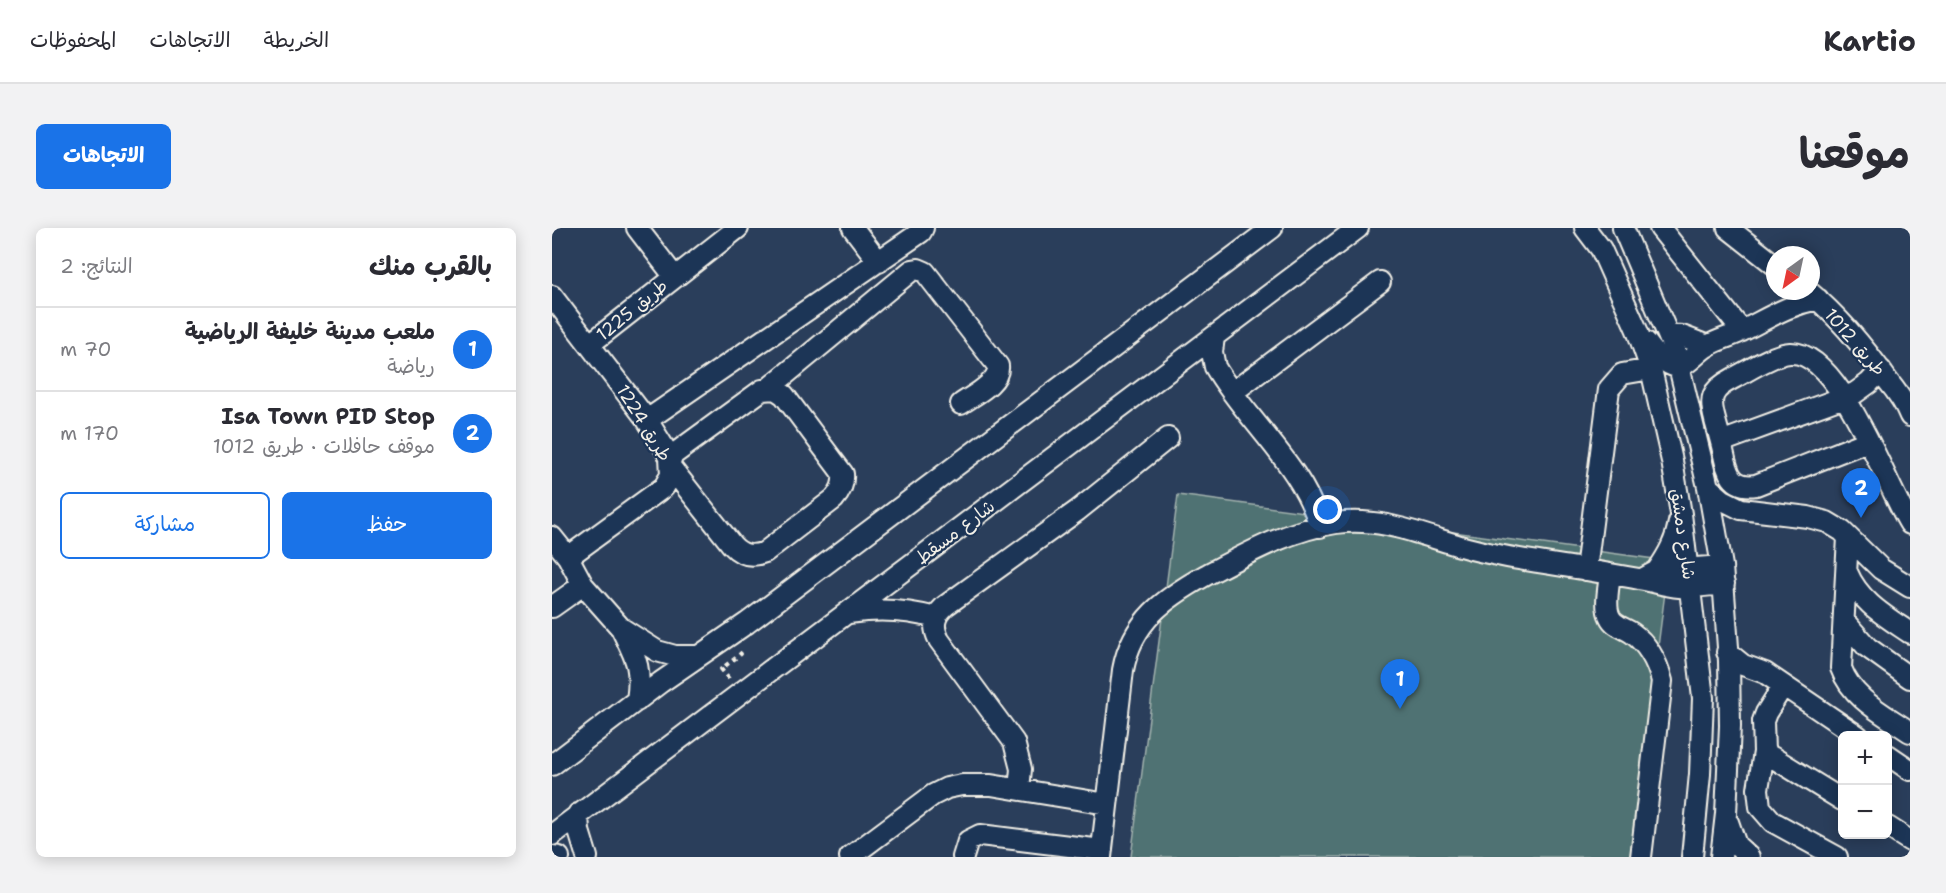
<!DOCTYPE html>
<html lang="ar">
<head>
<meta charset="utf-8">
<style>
	:root { --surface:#fff; --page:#f2f2f3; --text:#2b2b33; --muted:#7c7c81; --line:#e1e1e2; --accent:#1a73e8 }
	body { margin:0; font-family:"Shantell Sans","Playpen Sans Arabic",sans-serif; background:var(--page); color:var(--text); direction:rtl }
	.controls { position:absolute; right:18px; bottom:18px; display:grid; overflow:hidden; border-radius:9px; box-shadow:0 3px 15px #0003 }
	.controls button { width:54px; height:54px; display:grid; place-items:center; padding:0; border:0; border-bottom:2px solid var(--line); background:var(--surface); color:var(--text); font:30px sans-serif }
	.compass { position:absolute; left:1214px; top:18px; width:54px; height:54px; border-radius:50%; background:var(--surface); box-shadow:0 3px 15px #0003; rotate:213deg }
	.you { position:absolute; left:776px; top:282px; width:21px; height:21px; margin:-15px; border:4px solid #fff; border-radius:50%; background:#1a73e8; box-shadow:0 0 0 9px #1a73e833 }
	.badge { display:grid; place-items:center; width:39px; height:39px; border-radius:50%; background:var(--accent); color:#fff; font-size:20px; font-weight:700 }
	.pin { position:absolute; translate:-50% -50px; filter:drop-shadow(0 2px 3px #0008) }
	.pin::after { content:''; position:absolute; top:32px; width:21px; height:18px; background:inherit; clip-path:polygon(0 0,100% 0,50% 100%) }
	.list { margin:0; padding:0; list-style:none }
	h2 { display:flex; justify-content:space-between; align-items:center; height:78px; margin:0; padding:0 24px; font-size:26px }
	h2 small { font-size:20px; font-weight:400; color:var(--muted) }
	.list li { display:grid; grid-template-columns:39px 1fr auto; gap:18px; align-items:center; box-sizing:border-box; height:84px; padding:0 24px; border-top:2px solid var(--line) }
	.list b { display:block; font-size:22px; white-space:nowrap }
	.list p { margin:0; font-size:20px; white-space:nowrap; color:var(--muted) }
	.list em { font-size:20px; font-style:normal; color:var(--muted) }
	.actions { display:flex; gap:12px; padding:18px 24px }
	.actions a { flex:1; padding:14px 0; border:2px solid var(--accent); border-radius:9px; text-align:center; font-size:21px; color:var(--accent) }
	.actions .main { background:var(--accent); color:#fff }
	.map { position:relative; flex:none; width:1358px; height:629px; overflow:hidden; direction:ltr; border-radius:9px }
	header { display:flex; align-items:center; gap:36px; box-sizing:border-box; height:84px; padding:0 30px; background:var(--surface); border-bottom:2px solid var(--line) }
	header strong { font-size:28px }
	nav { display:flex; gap:33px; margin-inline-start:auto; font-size:21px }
	.intro { display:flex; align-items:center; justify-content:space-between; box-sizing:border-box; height:144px; padding:0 36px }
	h1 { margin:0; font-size:42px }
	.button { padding:15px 27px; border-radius:9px; background:var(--accent); color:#fff; font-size:21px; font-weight:700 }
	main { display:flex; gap:36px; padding:0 36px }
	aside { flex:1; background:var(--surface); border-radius:9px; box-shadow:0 3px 15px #0003 }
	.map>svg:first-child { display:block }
	.green { fill:#507273; stroke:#a2b2ae; stroke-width:1.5 }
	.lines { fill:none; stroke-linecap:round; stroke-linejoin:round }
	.minor-casing { stroke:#f4f1e8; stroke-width:24 }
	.path { stroke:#f4f1e8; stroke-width:4; stroke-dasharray:4.5 4.5; stroke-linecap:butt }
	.minor { stroke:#1d3557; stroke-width:20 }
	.labels { text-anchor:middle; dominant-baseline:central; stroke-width:4.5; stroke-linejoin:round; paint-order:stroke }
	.street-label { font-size:18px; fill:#f4f1e8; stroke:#1d3557 }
</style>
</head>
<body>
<header>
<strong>Kartio</strong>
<nav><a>الخريطة</a><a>الاتجاهات</a><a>المحفوظات</a></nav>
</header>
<div class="intro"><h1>موقعنا</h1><a class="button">الاتجاهات</a></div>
<main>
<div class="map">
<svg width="1358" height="629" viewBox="0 0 1358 629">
	<rect width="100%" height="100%" fill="#2a3e5b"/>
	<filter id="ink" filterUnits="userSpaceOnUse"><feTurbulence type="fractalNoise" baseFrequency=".0167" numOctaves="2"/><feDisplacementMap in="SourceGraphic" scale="12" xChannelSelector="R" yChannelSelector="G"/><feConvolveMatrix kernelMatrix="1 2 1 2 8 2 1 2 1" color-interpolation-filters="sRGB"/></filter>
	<g filter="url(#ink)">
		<path class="green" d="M626,267L1117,333L1079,629H579Z"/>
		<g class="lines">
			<defs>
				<path id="minor" d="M85,0L122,48
					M301,0L327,34
					M1033,0L1049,21L1085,102L1099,141L1120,233L1129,286L1151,470L1148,546L1140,629
					M1071,0L1124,126L1156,259L1170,338L1177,433L1178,498L1174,586L1169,629
					M1108,0L1190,103
					M1176,0L1223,37
					M1256,63C1287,89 1313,120 1336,153C1345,164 1353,175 1358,188
					M0,68L95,192L118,229L119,247L112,259L16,329
					M1116,107L1130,108L1156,118
					M662,109L660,124L663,139C694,192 752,239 768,299
					M1094,114C1104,128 1111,135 1127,140C1138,134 1147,123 1157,117C1168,111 1181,108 1192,102C1218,89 1236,77 1266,71
					M38,116L186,0
					M217,160L360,42L366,41L373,44L446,138C448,155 421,167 409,176
					M681,164L828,54
					M95,192L369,4L371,0
					M1316,213L1204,257C1176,261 1175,239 1170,218C1168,209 1165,200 1163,192C1157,170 1159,162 1180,151C1196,143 1221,126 1238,125C1288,122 1334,259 1358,296
					M1169,214L1303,165L1317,155L1329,142
					M118,229L210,162L223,161L232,167L291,246C292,256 289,263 282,271L213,324C200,329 190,328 180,317L120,241
					M1156,259L1171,272L1189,281L1256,289L1275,294L1290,303L1329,341L1358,359
					M0,309L16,329L31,357L69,400L105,423L123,428H147
					M1296,309L1289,440C1300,471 1332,486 1358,504
					M1034,342L1057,161L1070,146L1099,141
					M1105,343C1116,327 1124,313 1127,294
					M1295,344C1307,373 1333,388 1358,405
					M1058,346C1057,358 1052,378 1058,389C1062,398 1073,400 1080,405C1097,417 1105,434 1110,453L1089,629
					M1090,351L1105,343L1170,338
					M0,379L31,357
					M298,385C328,380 355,382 384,390
					M1292,393L1315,419L1358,450
					M69,400C84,431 90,438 85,473
					M1175,424L1191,437L1213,445L1306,508
					M1231,458L1214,485L1211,493L1212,524L1206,561L1208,579L1221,594L1285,629
					M1212,524L1290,572
					M1336,527L1358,542
					M0,537L109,454L195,395L720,0
					M467,561L469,541L462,514L387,412C380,398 382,388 393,378L525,283L616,210
					M26,586L27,603L35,629
					M1176,594L1184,617L1197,629
					M1336,599L1358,613
					M0,607L806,0
					M0,628L7,629
					M298,629L381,567L395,560L410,557H439L555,576
					M411,629L416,613L428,607L550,622
					M549,629L571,442C580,393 613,370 654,347C696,325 737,302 784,295C829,289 867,306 908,318C946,329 986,334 1024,340C1045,344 1066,347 1087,351C1101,353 1113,358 1127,359C1142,360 1157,357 1172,356"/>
			</defs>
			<use href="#minor" class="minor-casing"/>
			<path class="path" d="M177,451L169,441L189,426L187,424"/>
			<use href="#minor" class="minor"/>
		</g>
	</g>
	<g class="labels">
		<g class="street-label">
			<text transform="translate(80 82) rotate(-39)">طريق 1225</text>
			<text transform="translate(1303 114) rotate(49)">طريق 1012</text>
			<text transform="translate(92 195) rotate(58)">طريق 1224</text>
			<text transform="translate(403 304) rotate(-37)">شارع مسقط</text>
			<text transform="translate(1131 306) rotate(82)">شارع دمشق</text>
		</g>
	</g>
</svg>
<div class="controls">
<button>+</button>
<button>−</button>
</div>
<svg class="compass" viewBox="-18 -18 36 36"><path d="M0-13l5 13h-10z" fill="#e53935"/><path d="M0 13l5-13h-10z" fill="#7c7c81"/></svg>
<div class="you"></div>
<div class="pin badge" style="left:848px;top:481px">1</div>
<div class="pin badge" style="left:1309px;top:290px">2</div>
</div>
<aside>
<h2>بالقرب منك<small>النتائج: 2</small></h2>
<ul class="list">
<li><span class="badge">1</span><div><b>ملعب مدينة خليفة الرياضية</b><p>رياضة</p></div><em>70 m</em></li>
<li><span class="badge">2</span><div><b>Isa Town PID Stop</b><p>موقف حافلات · طريق 1012</p></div><em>170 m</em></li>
</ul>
<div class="actions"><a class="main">حفظ</a><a>مشاركة</a></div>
</aside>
</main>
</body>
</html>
